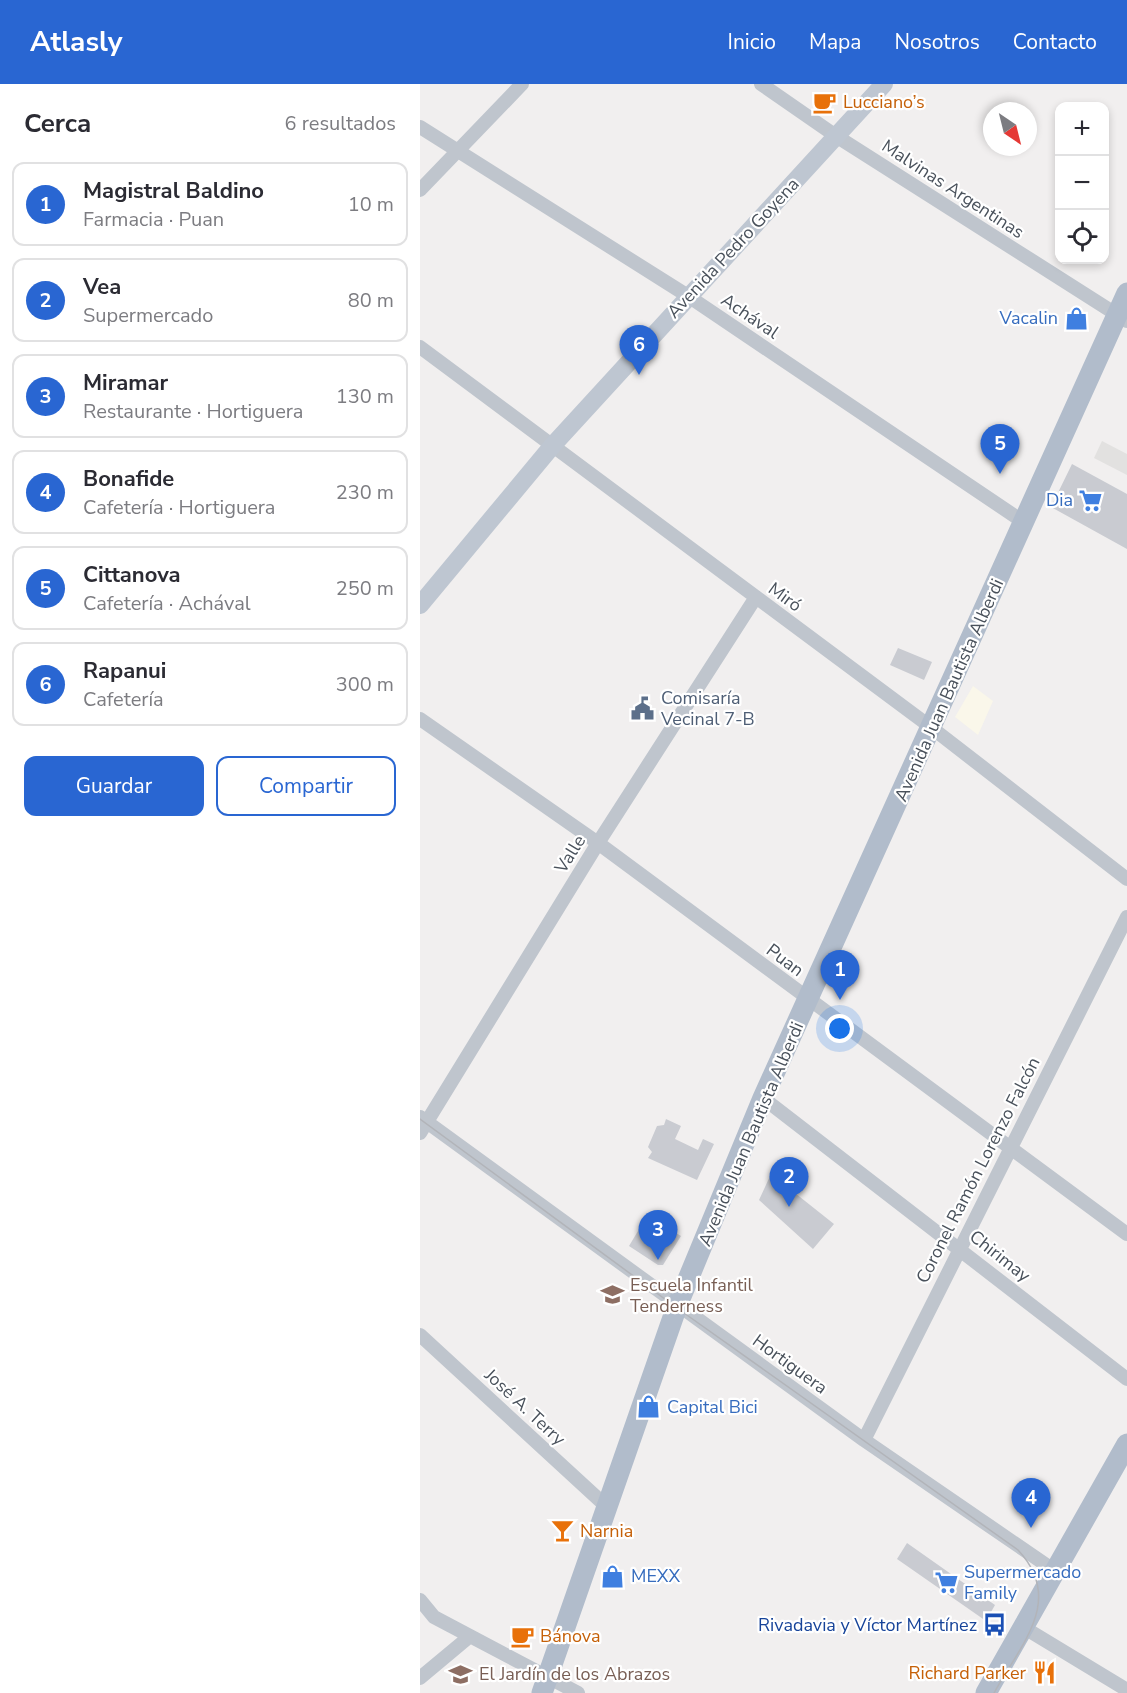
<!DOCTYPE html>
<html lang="es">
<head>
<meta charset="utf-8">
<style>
	:root { --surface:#fff; --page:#f2f2f3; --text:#2b2b33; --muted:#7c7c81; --line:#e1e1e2; --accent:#2966d2 }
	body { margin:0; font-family:"Nunito Sans",sans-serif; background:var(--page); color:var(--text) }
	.controls { position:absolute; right:18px; top:18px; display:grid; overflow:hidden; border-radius:12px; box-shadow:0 3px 9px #0003 }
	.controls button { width:54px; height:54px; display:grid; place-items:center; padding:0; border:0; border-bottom:2px solid var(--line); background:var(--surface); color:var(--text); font:30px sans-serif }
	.compass { position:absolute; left:563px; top:18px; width:54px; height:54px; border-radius:50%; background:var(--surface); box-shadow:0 3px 9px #0003; rotate:145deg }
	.you { position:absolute; left:420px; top:945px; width:21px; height:21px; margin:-15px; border:4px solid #fff; border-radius:50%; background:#1a73e8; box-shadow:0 0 0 9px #1a73e833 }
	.badge { display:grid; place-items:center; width:39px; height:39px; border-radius:50%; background:var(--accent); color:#fff; font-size:20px; font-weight:700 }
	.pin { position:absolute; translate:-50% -50px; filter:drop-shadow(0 2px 3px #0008) }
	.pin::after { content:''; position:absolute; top:32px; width:21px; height:18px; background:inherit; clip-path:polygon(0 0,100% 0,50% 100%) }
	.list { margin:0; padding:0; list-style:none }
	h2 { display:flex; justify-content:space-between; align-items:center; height:78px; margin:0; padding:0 24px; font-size:26px }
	h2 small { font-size:20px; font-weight:400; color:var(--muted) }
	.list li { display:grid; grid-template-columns:39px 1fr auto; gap:18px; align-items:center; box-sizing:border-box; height:84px; margin:0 12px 12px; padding:0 12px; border:2px solid var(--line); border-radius:12px }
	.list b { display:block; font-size:22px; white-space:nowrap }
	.list p { margin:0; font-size:20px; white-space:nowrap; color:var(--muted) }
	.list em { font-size:20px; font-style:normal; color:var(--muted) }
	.actions { display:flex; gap:12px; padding:18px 24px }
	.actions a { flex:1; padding:14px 0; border:2px solid var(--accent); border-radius:12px; text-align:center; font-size:21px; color:var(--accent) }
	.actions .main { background:var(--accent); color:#fff }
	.icon { flex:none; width:33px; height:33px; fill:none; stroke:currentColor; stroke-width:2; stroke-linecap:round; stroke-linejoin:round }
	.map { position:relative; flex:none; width:707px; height:1609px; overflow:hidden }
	header { display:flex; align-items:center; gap:36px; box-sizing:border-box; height:84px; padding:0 30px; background:var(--accent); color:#fff }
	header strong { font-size:28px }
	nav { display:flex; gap:33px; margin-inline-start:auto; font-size:21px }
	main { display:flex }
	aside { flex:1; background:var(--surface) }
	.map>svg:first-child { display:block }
	.commercial { fill:#faf7ea }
	.education { fill:#e2e1e0 }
	.building { fill:#c9cbd1 }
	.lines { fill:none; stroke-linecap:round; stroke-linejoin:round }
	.minor { stroke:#bfc5cd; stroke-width:14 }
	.secondary { stroke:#bec6d1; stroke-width:18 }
	.primary { stroke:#b1bccb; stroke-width:21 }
	.tram { stroke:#b2b4b9; stroke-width:1.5 }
	.labels { text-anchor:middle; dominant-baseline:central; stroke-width:4.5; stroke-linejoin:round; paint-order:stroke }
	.food-label { font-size:18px; fill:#c56008; stroke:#fff; text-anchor:start }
	.street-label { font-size:18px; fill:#49515b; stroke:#fff }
	.shop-label { font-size:18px; fill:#366cbe; stroke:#fff; text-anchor:start }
	.service-label { font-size:18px; fill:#4e5e75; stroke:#fff; text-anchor:start }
	.education-label { font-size:18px; fill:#785e54; stroke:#fff; text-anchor:start }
	.transit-label { font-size:18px; fill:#164399; stroke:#fff; text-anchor:end }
</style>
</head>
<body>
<header>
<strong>Atlasly</strong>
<nav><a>Inicio</a><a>Mapa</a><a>Nosotros</a><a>Contacto</a></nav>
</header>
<main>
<aside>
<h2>Cerca<small>6 resultados</small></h2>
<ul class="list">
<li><span class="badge">1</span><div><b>Magistral Baldino</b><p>Farmacia · Puan</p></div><em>10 m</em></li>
<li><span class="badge">2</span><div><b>Vea</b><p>Supermercado</p></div><em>80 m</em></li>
<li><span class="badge">3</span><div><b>Miramar</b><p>Restaurante · Hortiguera</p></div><em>130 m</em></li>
<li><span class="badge">4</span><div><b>Bonafide</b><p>Cafetería · Hortiguera</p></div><em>230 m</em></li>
<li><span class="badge">5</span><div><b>Cittanova</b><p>Cafetería · Achával</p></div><em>250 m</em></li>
<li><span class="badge">6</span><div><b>Rapanui</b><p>Cafetería</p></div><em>300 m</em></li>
</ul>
<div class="actions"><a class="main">Guardar</a><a>Compartir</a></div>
</aside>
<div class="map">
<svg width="707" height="1609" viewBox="0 0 707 1609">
	<rect width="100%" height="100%" fill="#f1efef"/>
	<path class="commercial" d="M553,602L573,617L558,651L535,633Z"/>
	<path class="education" d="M682,357L707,370V391L674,374Z"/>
	<path class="building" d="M652,380L707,410V465L631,423Z
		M478,564L512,578L504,596L470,581Z
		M246,1035L261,1042L255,1055L278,1066L283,1055L294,1060L277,1096L228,1074L232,1068L228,1063L237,1042L244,1041Z
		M351,1090L414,1140L393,1165L339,1116Z
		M224,1137L248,1150L251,1146L261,1152L243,1181H238L209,1162Z
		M487,1459L575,1521L566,1537L477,1475Z"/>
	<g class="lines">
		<path class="minor" d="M341,0L416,52L707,237
			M0,43L268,212L605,439
			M0,106L102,0
			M0,263L512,644L707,795
			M0,635L178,759L707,1150
			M343,1014L707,1295
			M0,1033L444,1356L635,1487
			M0,1049L178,759L336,513
			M0,1251L186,1422
			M444,1356L707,833
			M0,1516L14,1533L158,1609
			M603,1543L707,1606
			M0,1594L49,1553"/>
		<path class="secondary" d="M0,521L133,361L464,0"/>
		<path class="primary" d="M122,1609L257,1222L343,1014L707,209
			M566,1609L707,1360"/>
		<path class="tram" d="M0,1035L257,1224L598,1466C645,1516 601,1560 574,1609"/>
	</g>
	<defs>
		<symbol id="cafe-bare" viewBox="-9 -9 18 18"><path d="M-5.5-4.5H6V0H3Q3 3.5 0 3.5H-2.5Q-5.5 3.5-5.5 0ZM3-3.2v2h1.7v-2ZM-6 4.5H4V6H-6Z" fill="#e8710a" stroke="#fff" stroke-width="2.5" paint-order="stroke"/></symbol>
		<symbol id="shop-bare" viewBox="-9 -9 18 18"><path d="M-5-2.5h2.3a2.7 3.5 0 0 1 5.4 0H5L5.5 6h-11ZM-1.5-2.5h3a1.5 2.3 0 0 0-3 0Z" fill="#3f7fe0" stroke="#fff" stroke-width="2.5" paint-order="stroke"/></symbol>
		<symbol id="supermarket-bare" viewBox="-9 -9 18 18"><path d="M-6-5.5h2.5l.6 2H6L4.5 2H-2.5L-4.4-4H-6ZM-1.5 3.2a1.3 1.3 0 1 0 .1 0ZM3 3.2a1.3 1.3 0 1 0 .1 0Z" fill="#3f7fe0" stroke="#fff" stroke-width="2.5" paint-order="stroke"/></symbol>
		<symbol id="civic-bare" viewBox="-9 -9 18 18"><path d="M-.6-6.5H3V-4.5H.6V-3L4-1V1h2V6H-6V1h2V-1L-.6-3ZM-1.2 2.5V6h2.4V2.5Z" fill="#5c6f8a" stroke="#fff" stroke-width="2.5" paint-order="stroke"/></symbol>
		<symbol id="school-bare" viewBox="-9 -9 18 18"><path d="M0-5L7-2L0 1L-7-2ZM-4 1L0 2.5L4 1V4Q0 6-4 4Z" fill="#8d6e63" stroke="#fff" stroke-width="2.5" paint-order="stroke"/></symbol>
		<symbol id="bar-bare" viewBox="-9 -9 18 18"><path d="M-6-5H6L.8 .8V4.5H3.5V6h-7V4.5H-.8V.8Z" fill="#e8710a" stroke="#fff" stroke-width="2.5" paint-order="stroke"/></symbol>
		<symbol id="bus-bare" viewBox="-9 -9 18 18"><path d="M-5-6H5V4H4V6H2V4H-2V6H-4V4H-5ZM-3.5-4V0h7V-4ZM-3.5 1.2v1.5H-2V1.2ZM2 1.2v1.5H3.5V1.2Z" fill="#1a4fb4" stroke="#fff" stroke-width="2.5" paint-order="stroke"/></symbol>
		<symbol id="restaurant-bare" viewBox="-9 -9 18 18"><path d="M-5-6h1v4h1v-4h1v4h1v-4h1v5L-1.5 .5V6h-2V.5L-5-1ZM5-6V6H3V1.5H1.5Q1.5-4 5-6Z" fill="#e8710a" stroke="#fff" stroke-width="2.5" paint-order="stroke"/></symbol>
	</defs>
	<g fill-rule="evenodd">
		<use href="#cafe-bare" x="388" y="2" width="33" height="33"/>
		<use href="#shop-bare" x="640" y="218" width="33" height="33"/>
		<use href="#supermarket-bare" x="654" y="400" width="33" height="33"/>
		<use href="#civic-bare" x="206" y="608" width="33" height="33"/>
		<use href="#school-bare" x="176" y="1194" width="33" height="33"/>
		<use href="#shop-bare" x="212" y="1306" width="33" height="33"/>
		<use href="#bar-bare" x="126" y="1430" width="33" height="33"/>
		<use href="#shop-bare" x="176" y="1476" width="33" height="33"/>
		<use href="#supermarket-bare" x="510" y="1482" width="33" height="33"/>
		<use href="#bus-bare" x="558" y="1524" width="33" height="33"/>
		<use href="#cafe-bare" x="86" y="1536" width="33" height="33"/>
		<use href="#restaurant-bare" x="608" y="1572" width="33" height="33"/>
		<use href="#school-bare" x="24" y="1574" width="33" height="33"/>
	</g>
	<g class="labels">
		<g class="food-label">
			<text x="423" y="18">Lucciano’s</text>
			<text x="160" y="1447">Narnia</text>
			<text x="120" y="1552">Bánova</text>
			<text x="606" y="1589" text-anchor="end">Richard Parker</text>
		</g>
		<g class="street-label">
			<text transform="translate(533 105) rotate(33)">Malvinas Argentinas</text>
			<text transform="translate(313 164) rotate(-47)">Avenida Pedro Goyena</text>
			<text transform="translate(330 232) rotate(34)">Achával</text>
			<text transform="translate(365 513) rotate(36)">Miró</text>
			<text transform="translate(529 606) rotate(-66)">Avenida Juan Bautista Alberdi</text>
			<text transform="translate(150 770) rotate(-58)">Valle</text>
			<text transform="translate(365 876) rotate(37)">Puan</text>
			<text transform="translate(331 1050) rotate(-67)">Avenida Juan Bautista Alberdi</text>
			<text transform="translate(558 1086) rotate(-63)">Coronel Ramón Lorenzo Falcón</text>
			<text transform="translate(580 1172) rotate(38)">Chirimay</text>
			<text transform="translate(370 1280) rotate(36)">Hortiguera</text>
			<text transform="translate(105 1323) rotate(43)">José A. Terry</text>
		</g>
		<g class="shop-label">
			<text x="638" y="234" text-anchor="end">Vacalin</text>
			<text x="653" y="416" text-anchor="end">Dia</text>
			<text x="247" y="1323">Capital Bici</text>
			<text x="544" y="1488">Supermercado<tspan x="544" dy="21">Family</tspan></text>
			<text x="211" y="1492">MEXX</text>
		</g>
		<g class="service-label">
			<text x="241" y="614">Comisaría<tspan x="241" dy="21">Vecinal 7-B</tspan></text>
		</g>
		<g class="education-label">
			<text x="210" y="1201">Escuela Infantil<tspan x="210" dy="21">Tenderness</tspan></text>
			<text x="59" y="1590">El Jardín de los Abrazos</text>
		</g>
		<g class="transit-label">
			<text x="557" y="1541">Rivadavia y Víctor Martínez</text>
		</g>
	</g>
</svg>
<div class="controls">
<button>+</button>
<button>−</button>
<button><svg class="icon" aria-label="locate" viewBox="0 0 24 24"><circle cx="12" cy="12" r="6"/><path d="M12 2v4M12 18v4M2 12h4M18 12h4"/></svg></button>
</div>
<svg class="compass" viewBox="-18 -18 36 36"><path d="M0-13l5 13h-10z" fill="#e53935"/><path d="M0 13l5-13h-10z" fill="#7c7c81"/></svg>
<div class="you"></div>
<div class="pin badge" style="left:420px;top:916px">1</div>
<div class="pin badge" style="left:369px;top:1123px">2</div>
<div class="pin badge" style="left:238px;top:1176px">3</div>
<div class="pin badge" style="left:611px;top:1444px">4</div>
<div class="pin badge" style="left:580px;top:390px">5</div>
<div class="pin badge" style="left:219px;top:291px">6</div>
</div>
</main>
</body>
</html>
